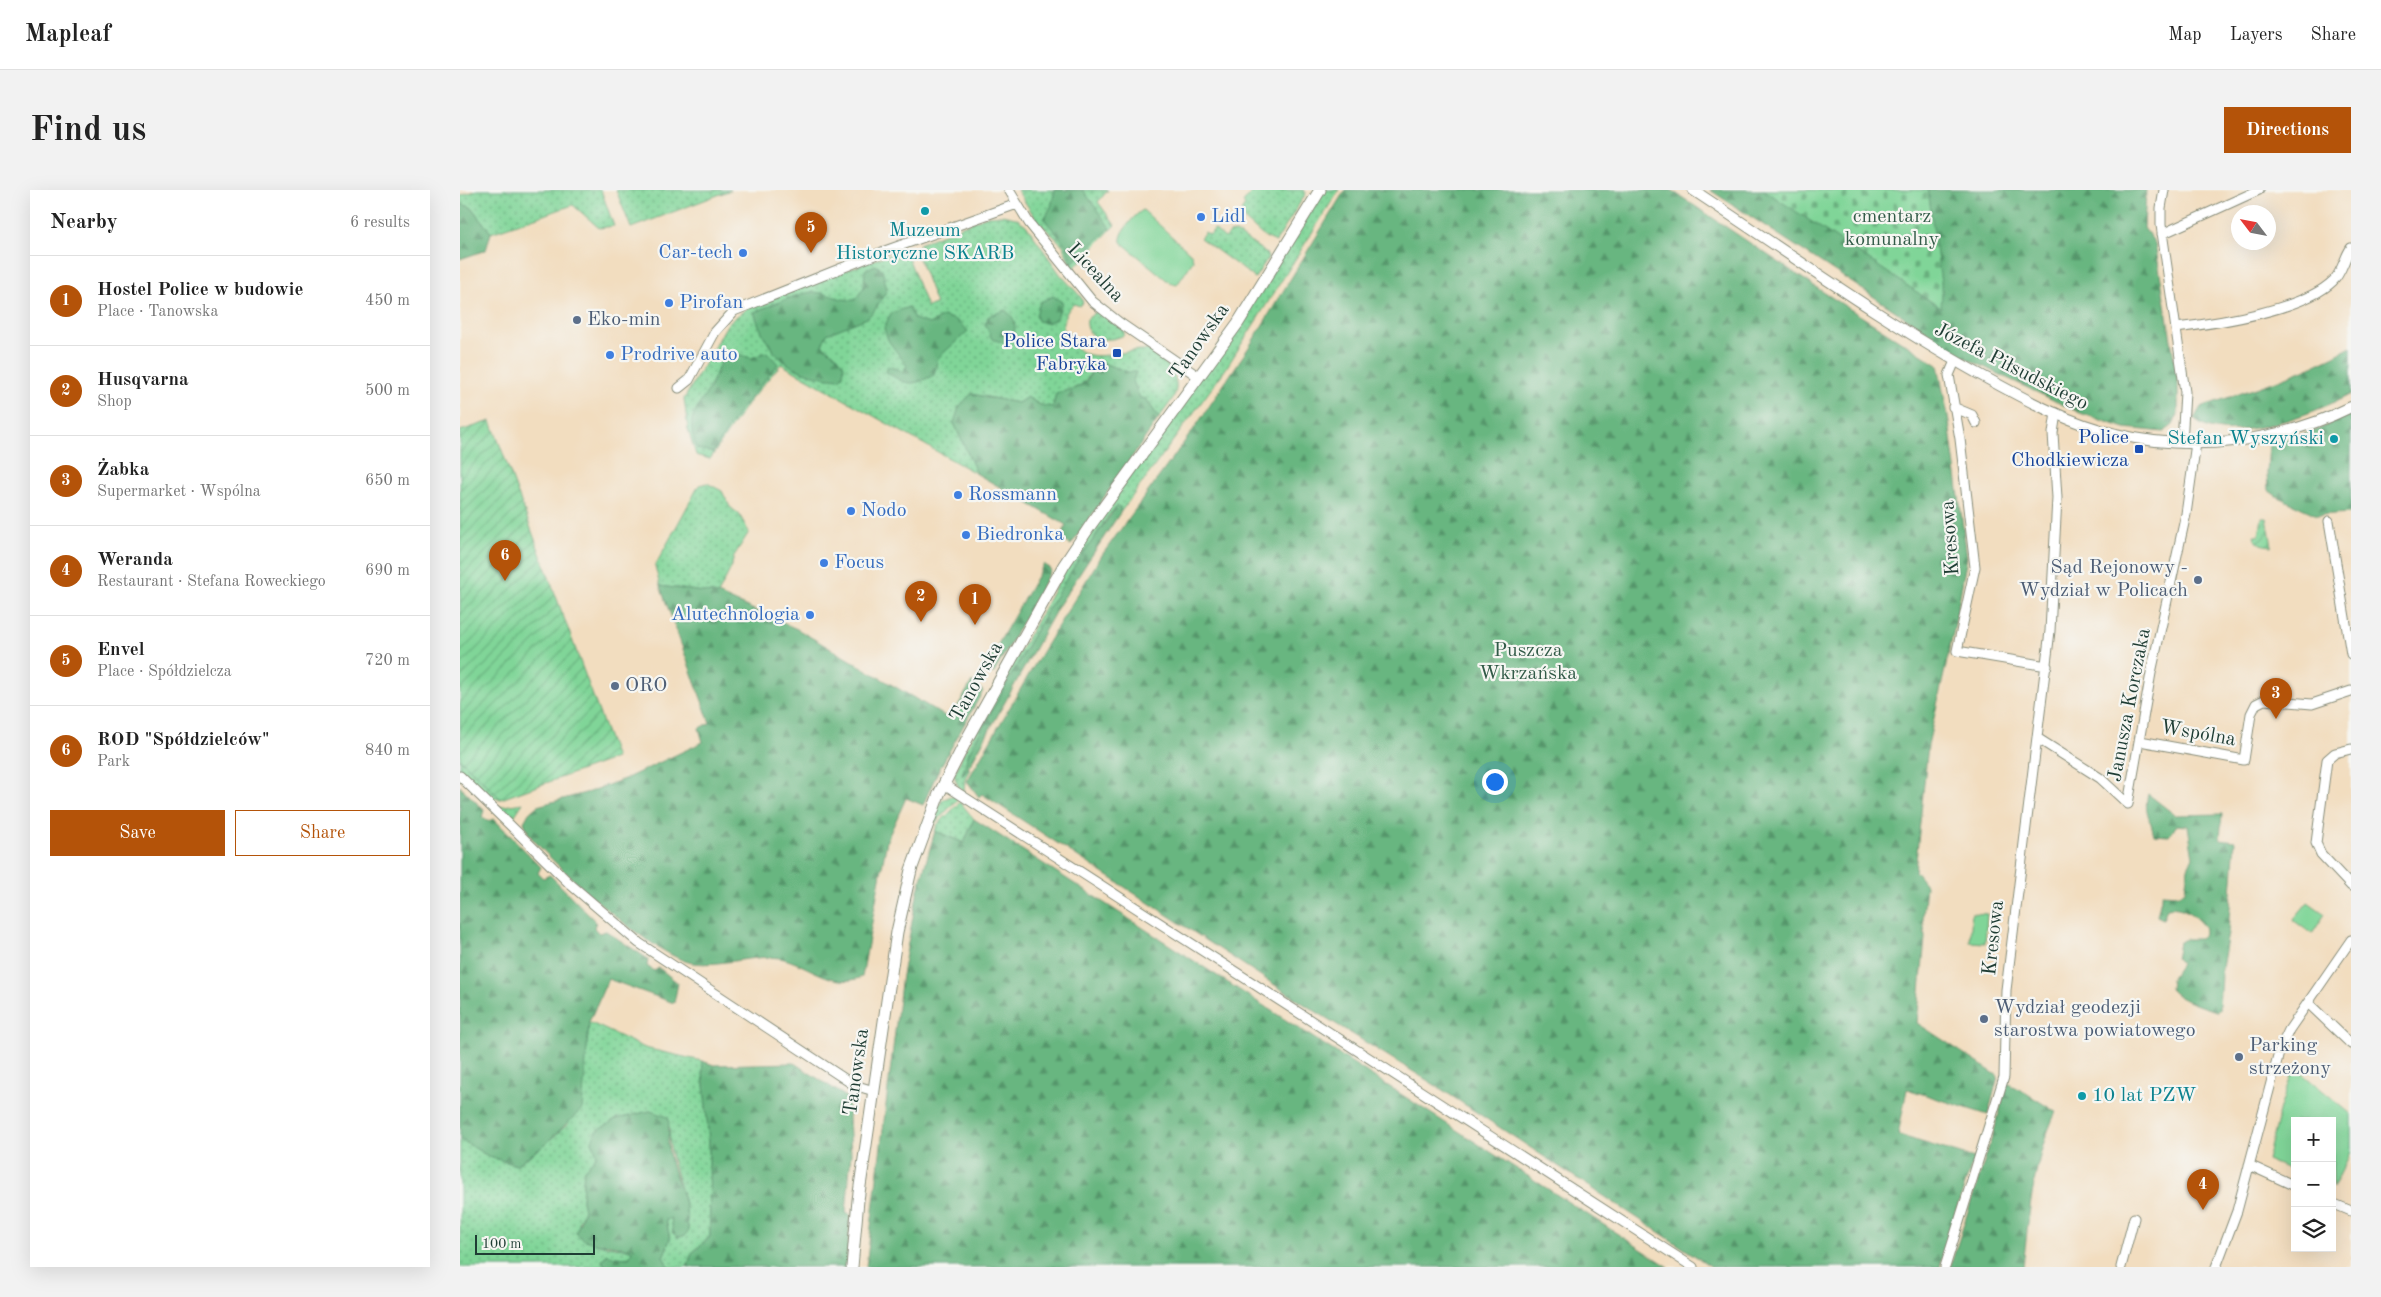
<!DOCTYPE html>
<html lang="en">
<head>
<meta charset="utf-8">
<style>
	:root { --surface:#fff; --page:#f2f2f2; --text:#222; --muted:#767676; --line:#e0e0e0; --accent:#b45309 }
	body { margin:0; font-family:"Old Standard TT",serif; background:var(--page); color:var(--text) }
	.controls { position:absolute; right:15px; bottom:15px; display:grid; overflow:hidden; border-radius:0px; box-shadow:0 5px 20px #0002 }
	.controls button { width:45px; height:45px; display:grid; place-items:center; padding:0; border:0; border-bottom:1px solid var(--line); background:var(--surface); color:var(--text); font:25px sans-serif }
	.compass { position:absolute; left:1771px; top:15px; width:45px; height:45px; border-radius:50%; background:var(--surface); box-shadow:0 5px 20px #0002; rotate:302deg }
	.scale { position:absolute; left:15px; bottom:12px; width:120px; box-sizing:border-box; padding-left:5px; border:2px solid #1f3d34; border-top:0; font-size:14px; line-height:18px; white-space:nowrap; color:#1f3d34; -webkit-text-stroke:4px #f6f6f2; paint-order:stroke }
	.you { position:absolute; left:1034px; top:591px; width:18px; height:18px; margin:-12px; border:4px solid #fff; border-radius:50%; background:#1a73e8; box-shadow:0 0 0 8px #1a73e833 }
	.badge { display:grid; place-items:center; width:32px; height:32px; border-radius:50%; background:var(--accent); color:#fff; font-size:16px; font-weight:700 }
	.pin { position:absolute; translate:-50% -41px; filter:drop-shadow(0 1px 2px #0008) }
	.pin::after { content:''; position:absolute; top:26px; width:18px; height:15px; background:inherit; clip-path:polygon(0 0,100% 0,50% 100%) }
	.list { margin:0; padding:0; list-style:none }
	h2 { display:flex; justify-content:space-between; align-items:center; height:65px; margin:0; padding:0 20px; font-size:21px }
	h2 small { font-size:16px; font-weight:400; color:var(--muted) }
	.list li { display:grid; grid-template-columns:32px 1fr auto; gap:15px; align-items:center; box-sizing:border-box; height:90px; padding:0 20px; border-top:1px solid var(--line) }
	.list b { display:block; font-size:19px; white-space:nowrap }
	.list p { margin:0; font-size:16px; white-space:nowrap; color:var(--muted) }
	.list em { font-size:16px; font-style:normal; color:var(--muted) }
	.actions { display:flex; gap:10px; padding:15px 20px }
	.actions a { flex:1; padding:11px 0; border:1px solid var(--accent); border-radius:0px; text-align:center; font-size:18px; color:var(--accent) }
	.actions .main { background:var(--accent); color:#fff }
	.icon { flex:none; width:28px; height:28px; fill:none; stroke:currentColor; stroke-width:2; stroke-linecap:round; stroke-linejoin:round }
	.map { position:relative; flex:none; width:1891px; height:1077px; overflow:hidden; border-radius:0px }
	header { display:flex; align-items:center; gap:30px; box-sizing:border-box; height:70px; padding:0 25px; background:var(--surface); border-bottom:1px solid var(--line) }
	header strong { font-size:24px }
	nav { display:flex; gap:28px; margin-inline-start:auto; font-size:18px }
	.intro { display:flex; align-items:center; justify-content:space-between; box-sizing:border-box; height:120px; padding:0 30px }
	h1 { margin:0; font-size:35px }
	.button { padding:12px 22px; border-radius:0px; background:var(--accent); color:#fff; font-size:18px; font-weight:700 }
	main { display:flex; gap:30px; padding:0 30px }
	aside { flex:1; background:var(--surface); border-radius:0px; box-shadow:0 5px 20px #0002 }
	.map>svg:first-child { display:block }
	.grass { fill:url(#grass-dots); stroke:#508966 }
	.forest { fill:url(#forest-firs); stroke:#447a5a }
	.cemetery { fill:url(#cemetery-stones); stroke:#508966 }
	.park { fill:#80d598; stroke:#508966 }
	.garden { fill:url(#garden-furrows); stroke:#508966 }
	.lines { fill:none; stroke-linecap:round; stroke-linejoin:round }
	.minor-casing { stroke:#888d7a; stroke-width:11 }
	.tertiary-casing { stroke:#888d7a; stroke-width:12 }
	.secondary-casing { stroke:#888d7a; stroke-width:13 }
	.minor { stroke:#fff; stroke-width:9 }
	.tertiary { stroke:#fff; stroke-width:10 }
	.secondary { stroke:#fff; stroke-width:11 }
	.culture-dot { fill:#0f9aa8; stroke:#f6f6f2; stroke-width:2 }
	.shop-dot { fill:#3f7fe0; stroke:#f6f6f2; stroke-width:2 }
	.service-dot { fill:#5c6f8a; stroke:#f6f6f2; stroke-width:2 }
	.transit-dot { fill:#1a4fb4; stroke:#f6f6f2; stroke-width:2 }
	.labels { text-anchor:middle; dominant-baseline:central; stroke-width:4.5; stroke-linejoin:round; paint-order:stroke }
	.shop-label { font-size:20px; fill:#366cbe; stroke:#f6f6f2; text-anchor:start }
	.park-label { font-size:20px; fill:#325b48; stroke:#f6f6f2 }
	.culture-label { font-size:20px; fill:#0d838f; stroke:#f6f6f2 }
	.street-label { font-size:20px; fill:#1f3d34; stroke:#f6f6f2 }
	.service-label { font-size:20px; fill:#4e5e75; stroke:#f6f6f2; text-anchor:start }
	.transit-label { font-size:20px; fill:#164399; stroke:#f6f6f2; text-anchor:end }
</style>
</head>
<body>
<header>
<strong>Mapleaf</strong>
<nav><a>Map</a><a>Layers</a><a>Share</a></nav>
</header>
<div class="intro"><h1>Find us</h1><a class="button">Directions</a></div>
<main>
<aside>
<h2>Nearby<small>6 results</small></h2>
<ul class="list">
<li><span class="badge">1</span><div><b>Hostel Police w budowie</b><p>Place · Tanowska</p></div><em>450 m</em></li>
<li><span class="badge">2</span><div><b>Husqvarna</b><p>Shop</p></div><em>500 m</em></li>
<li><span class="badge">3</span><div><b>Żabka</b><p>Supermarket · Wspólna</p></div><em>650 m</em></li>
<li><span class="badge">4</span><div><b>Weranda</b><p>Restaurant · Stefana Roweckiego</p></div><em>690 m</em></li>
<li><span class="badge">5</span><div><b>Envel</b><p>Place · Spółdzielcza</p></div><em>720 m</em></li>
<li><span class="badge">6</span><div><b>ROD &quot;Spółdzielców&quot;</b><p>Park</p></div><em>840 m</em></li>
</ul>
<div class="actions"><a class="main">Save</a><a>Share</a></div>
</aside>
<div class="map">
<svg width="1891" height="1077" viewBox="0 0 1891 1077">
	<defs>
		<pattern id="grass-dots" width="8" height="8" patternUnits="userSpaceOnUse" patternTransform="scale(1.25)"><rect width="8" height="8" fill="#80d598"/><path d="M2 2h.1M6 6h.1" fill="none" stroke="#68ae7d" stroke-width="1.8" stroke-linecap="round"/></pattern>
		<pattern id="forest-firs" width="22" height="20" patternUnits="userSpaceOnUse" patternTransform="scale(1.25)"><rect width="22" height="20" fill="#68b680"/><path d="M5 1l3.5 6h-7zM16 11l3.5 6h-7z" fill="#55956a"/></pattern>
		<pattern id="cemetery-stones" width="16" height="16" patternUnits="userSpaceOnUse" patternTransform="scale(1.25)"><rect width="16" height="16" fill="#80d598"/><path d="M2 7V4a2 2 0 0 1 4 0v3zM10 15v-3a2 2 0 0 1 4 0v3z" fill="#68ae7d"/></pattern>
		<pattern id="garden-furrows" width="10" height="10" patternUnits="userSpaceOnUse" patternTransform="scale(1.25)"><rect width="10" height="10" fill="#80d598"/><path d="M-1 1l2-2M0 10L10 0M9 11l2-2" fill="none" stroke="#68ae7d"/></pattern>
	</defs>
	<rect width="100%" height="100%" fill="#f6f6f2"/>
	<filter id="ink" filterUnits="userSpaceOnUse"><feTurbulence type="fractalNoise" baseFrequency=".02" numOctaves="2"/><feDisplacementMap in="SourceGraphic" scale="10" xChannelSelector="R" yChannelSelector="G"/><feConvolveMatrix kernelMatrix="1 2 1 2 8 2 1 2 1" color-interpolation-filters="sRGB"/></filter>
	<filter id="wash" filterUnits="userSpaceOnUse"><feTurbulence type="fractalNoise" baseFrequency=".0096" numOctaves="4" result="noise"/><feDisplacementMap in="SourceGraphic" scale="20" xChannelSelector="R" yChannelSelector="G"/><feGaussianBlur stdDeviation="1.12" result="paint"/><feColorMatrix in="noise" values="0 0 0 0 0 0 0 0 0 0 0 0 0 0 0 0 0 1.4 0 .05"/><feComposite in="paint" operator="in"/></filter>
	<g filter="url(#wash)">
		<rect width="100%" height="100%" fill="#f2ddbf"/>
		<path class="grass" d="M17,0H141L154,36L139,38L113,15L31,43L11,17L0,14V6Z
			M156,0H271L171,38Z
			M557,0H648L638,12L655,35L612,80L603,55L578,32Z
			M793,0H844L846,3L816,52L803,46L782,27L781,21L785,15L783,13Z
			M865,0H879L765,180L660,323V317L657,316L649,325L586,422L509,562L502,585L508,578L510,579L505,588L504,602L498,596L494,585L505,560L604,382Z
			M542,25L556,28L566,35L600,84L621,107L623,113L620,116L614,114C605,121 602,132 604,144L609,142C618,182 659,159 687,160C704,168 724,187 713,208C709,215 703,222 699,228L686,209L680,208L668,182L637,171C623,196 625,196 596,203L593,217L580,215L567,207L558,213L511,204L494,233L517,284L321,174L287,214L250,269L236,265L228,239L224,209L268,133L290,116L441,60L444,68L448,67L467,117L476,114L457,63L462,61L459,54L527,26Z
			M754,39L765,48L770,43L776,42L806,63L808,68L795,88L740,48L745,42L750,45Z
			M637,121L664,140V145C649,153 624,151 627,129Z
			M247,293L262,301L270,317L279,324L289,342L274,366L271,378L258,404L200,396L195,376L239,295Z
			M0,569L6,574L41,609L29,608L0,580Z
			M491,606L499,608L474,634L471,632L482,610Z
			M500,612L514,629L504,653L475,641L477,635Z
			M63,613L51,631L37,617Z
			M129,832L185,858L242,871L249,951L250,1047L232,1063L227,1077H209L203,1067L210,1049L206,1030L211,1028L212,1034L229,1041C226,1032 227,1023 225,1014C219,987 207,966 210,938L190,921L157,929L132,951L137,964L134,970L124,979L122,1010L124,1021L118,1033C124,1039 130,1050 137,1053C149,1059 160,1055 172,1061L169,1068L154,1067L147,1064L142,1071L147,1077H0V949L28,966L56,975L82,957L108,934L127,853Z"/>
		<path class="forest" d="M595,0H623L650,38L612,73L606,55L584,29L591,17Z
			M885,0H1211L1360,100L1478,175L1489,232L1507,367L1494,439L1468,555L1455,681L1466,695L1463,726L1465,748L1457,833L1538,886L1528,925L1447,899L1438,945L1514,968L1491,1036L1480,1077H1252L978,897L847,816L522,604L519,607L507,591L582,462L642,365L736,236L789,157Z
			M1250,0H1304L1481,118L1482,101L1468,0H1686L1684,38L1695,53L1718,193V224L1713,235L1704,242L1665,238L1620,223L1487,159L1463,139Z
			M0,14L11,17L31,43L26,60L0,69Z
			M415,75L422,79L427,100L414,121L407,128L367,144L362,155L378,167L384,176L383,186L379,189C331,185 309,168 294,122C308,117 340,102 353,102C369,103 380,111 395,110L404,97L405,80Z
			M593,106L602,112L597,128L587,133L578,131L576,125L580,112Z
			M449,117L454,129L470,134L483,126L496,130L508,141L478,168L474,185C452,196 448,196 426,182L428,176L442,181L447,176L428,150L424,138L431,123Z
			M545,120C555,128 556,132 554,145L544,153L532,149L525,134L529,126Z
			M1891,157V204C1858,222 1764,259 1734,229L1741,217C1792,199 1844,184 1891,157Z
			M307,162L318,174L280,220L253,262L237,259C225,224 235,225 250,197C255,187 258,177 263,168L277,164L291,168Z
			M637,171L668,182H676L673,191L680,208L686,209L699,228L611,355L601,349L606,335L517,284L494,233L499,217L511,204L558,213L567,207L580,215L593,217L596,203C623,197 625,197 637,171Z
			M1891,224V323L1857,325L1818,307L1808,300L1807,283L1809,254L1857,240Z
			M657,316L660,317V323L599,415L510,575L502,586L509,562L586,422L615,375Z
			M584,374L591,380L534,483L522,482Z
			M200,396L258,404L337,439L490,529L512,492L523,501L477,583L463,615L446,608L427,650L402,787C373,800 347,773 320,768C296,764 259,777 233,773C194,767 96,677 70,646C67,642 66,637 64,632L69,623L77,616L129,602L167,588L243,552L239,538L250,533Z
			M0,596L24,620L22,627L27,631L34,629L81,677L78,683L83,688L90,685L136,732L134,738L139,743L146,741L188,769L187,776L194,781L199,778L218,793L214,813L148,789L129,832L122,919L82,957L56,975L28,966L0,949Z
			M1688,604L1715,625L1762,624L1760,649L1775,651L1768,743L1761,784L1759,820L1757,821C1742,817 1719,810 1710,799L1711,789L1721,774L1716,768L1719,753L1725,749H1740L1743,746L1745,738C1735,726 1724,715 1707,718L1703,729L1697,726L1702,704L1719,705L1725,700L1728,678L1733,667L1728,636L1717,635L1709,646L1694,645C1691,628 1683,622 1688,604Z
			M514,629L1209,1077H406L442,785L458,700L475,641L504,653Z
			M242,871L254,875L334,873L388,908L391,964L386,1023L390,1024L387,1077H228L232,1063L250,1047L249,951Z
			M1547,893L1566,903L1596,922C1573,970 1569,1025 1563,1077H1490L1535,938Z
			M190,921L208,927C210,936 208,944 208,954C209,975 220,994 225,1014C227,1023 226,1032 229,1041L224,1046L218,1047L213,1043L211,1028L206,1030L210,1049L203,1067L209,1077H147L142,1071L147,1064L154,1067L169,1068L172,1061C155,1051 130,1059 116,1043L124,1021L122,1010L124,979L134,970L137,965L132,951L136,941L157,929Z"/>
		<path class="cemetery" d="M1304,0H1468L1482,101L1481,118Z"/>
		<path class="park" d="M683,20L732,65L733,71L717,95L710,93L661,52C659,43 675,24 683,20Z
			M1848,712L1865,724L1852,744L1833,730Z
			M1512,723L1527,724L1525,753L1510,752Z
			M1834,877L1891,924V962L1873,998L1872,931H1835V982L1807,970L1820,918Z"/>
		<path class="garden" d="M31,231L156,568L41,609L0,569V241Z
			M1802,328H1807L1812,356C1803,355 1796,355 1794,345L1799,346Z"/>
	</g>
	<g filter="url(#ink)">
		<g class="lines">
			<defs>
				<path id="minor" d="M549,0L569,33L632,111L660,133L739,187
					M1704,0L1701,18V35L1725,202L1722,253
					M1702,44L1799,0
					M1716,138C1757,133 1843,120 1873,91C1882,83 1884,68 1891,58
					M1495,171L1489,185L1500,249L1515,377L1497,461L1587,476
					M219,198L229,190L255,142L274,121L422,62L557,14
					M1493,217L1512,225L1516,233
					M1869,331L1891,464
					M1577,548L1640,588L1668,614
					M1680,551L1784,570L1791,524L1796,514L1804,510L1852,514L1891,501
					M1891,559L1875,563L1867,570L1856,653L1861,664L1891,696
					M0,586L110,694L179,753L394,895L414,901
					M484,594L1233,1077
					M1668,614L1691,483L1726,324L1736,253
					M1848,813L1891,854
					M1789,975L1835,996
					M1872,1013L1891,1021
					M1485,1077L1544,887L1546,800L1590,441L1597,308L1593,243L1596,223
					M1661,1077L1674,1028
					M1756,1077L1777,1021L1820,859L1829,840L1891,750"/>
				<path id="tertiary" d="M1233,0C1330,64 1426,133 1528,189C1568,211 1611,234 1656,244C1733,263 1820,252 1891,217"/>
				<path id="secondary" d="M392,1077L398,1010L437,742L451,680L479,604L508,547L604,375L632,333L778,133L860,0"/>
			</defs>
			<use href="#minor" class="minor-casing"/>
			<use href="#tertiary" class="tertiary-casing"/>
			<use href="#secondary" class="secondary-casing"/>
			<use href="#minor" class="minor"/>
			<use href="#tertiary" class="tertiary"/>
			<use href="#secondary" class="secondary"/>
		</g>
	</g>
	<g class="culture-dot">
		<circle cx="465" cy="21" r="5"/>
		<circle cx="1874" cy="249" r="5"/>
		<circle cx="1622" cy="906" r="5"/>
	</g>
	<g class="shop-dot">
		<circle cx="741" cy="27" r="5"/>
		<circle cx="283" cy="63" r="5"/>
		<circle cx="209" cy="113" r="5"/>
		<circle cx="150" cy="165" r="5"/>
		<circle cx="498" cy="305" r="5"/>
		<circle cx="391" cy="321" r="5"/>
		<circle cx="506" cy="345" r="5"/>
		<circle cx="364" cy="373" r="5"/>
		<circle cx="350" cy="425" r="5"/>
	</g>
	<g class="service-dot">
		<circle cx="117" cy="130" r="5"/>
		<circle cx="1738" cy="390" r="5"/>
		<circle cx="155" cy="496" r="5"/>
		<circle cx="1524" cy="829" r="5"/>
		<circle cx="1779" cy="867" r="5"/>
	</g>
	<g class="transit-dot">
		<rect x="652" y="158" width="10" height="10" rx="2.5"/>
		<rect x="1674" y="254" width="10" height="10" rx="2.5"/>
	</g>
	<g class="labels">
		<g class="shop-label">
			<text x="751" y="27">Lidl</text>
			<text x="273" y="63" text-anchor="end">Car-tech</text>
			<text x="219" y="113">Pirofan</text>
			<text x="160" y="165">Prodrive auto</text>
			<text x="508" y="305">Rossmann</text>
			<text x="401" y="321">Nodo</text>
			<text x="516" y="345">Biedronka</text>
			<text x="374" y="373">Focus</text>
			<text x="340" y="425" text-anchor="end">Alutechnologia</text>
		</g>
		<g class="park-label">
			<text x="1432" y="27">cmentarz<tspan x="1432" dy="23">komunalny</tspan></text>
			<text x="1068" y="461">Puszcza<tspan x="1068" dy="23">Wkrzańska</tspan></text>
		</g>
		<g class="culture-label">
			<text x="465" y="41">Muzeum<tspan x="465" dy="23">Historyczne SKARB</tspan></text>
			<text x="1864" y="249" text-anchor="end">Stefan Wyszyński</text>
			<text x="1632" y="906" text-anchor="start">10 lat PZW</text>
		</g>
		<g class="street-label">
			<text transform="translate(635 83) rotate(47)">Licealna</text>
			<text transform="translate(740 152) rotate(-55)">Tanowska</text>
			<text transform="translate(1551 177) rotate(27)">Józefa Piłsudskiego</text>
			<text transform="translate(1491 348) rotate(-94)">Kresowa</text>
			<text transform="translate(517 492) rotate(-61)">Tanowska</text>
			<text transform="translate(1670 515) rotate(-79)">Janusza Korczaka</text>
			<text transform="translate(1738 544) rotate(10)">Wspólna</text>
			<text transform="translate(1534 748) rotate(-84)">Kresowa</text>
			<text transform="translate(397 882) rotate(-82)">Tanowska</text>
		</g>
		<g class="service-label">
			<text x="127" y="130">Eko-min</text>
			<text x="1728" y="378" text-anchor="end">Sąd Rejonowy -<tspan x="1728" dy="23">Wydział w Policach</tspan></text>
			<text x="165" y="496">ORO</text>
			<text x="1534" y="818">Wydział geodezji<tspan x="1534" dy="23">starostwa powiatowego</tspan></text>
			<text x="1789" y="856">Parking<tspan x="1789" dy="23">strzeżony</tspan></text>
		</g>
		<g class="transit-label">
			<text x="647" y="152">Police Stara<tspan x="647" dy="23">Fabryka</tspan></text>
			<text x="1669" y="248">Police<tspan x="1669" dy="23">Chodkiewicza</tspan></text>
		</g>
	</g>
</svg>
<div class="controls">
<button>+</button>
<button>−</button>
<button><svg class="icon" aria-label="layers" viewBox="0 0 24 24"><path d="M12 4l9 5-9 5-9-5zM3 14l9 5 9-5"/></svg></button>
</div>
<svg class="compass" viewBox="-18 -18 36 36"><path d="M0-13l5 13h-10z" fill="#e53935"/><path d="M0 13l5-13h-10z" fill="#767676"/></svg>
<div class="scale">100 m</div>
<div class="you"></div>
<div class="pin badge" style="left:515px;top:435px">1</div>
<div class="pin badge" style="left:461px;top:432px">2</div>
<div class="pin badge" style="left:1816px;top:529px">3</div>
<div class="pin badge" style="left:1743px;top:1020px">4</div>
<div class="pin badge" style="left:351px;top:63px">5</div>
<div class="pin badge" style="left:45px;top:391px">6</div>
</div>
</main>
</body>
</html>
